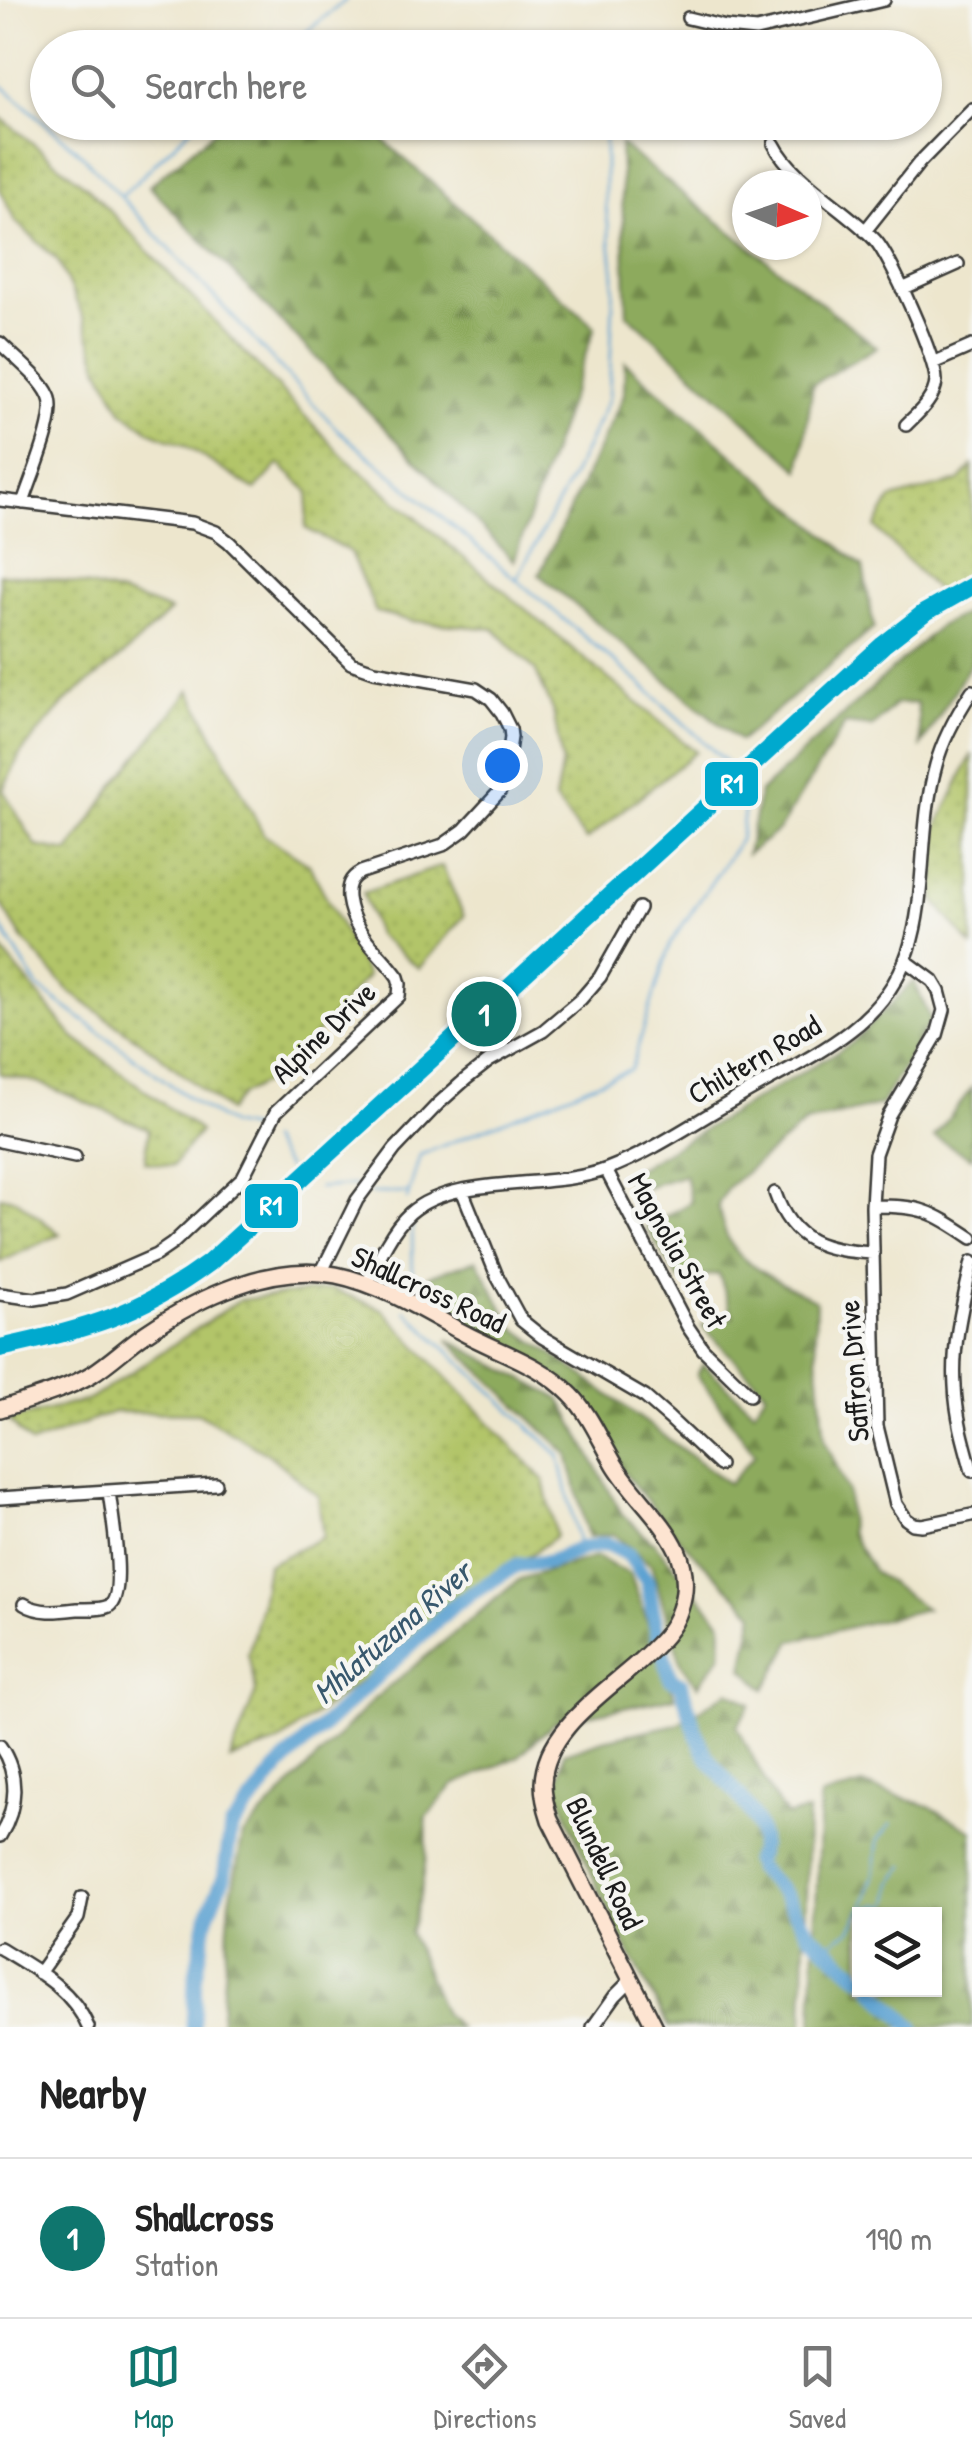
<!DOCTYPE html>
<html lang="en">
<head>
<meta charset="utf-8">
<style>
	:root { --surface:#fff; --page:#f2f2f2; --text:#222; --muted:#767676; --line:#e0e0e0; --accent:#0f766e }
	body { margin:0; font-family:"Patrick Hand",sans-serif; background:var(--page); color:var(--text) }
	.controls { position:absolute; right:30px; bottom:30px; display:grid; overflow:hidden; border-radius:0px; box-shadow:0 2px 8px #0004 }
	.controls button { width:90px; height:90px; display:grid; place-items:center; padding:0; border:0; border-bottom:2px solid var(--line); background:var(--surface); color:var(--text); font:50px sans-serif }
	.compass { position:absolute; left:732px; top:170px; width:90px; height:90px; border-radius:50%; background:var(--surface); box-shadow:0 2px 8px #0004; rotate:92deg }
	.you { position:absolute; left:502px; top:765px; width:35px; height:35px; margin:-25px; border:8px solid #fff; border-radius:50%; background:#1a73e8; box-shadow:0 0 0 15px #1a73e833 }
	.badge { display:grid; place-items:center; width:65px; height:65px; border-radius:50%; background:var(--accent); color:#fff; font-size:32px; font-weight:700 }
	.pin { position:absolute; translate:-50% -50%; border:5px solid #fff; box-shadow:0 2px 10px #0006 }
	.list { margin:0; padding:0; list-style:none }
	h2 { display:flex; justify-content:space-between; align-items:center; height:130px; margin:0; padding:0 40px; font-size:42px }
	h2 small { font-size:32px; font-weight:400; color:var(--muted) }
	.list li { display:grid; grid-template-columns:65px 1fr auto; gap:30px; align-items:center; box-sizing:border-box; height:160px; padding:0 40px; border-top:2px solid var(--line) }
	.list b { display:block; font-size:38px; white-space:nowrap }
	.list p { margin:0; font-size:32px; white-space:nowrap; color:var(--muted) }
	.list em { font-size:32px; font-style:normal; color:var(--muted) }
	.icon { flex:none; width:55px; height:55px; fill:none; stroke:currentColor; stroke-width:2; stroke-linecap:round; stroke-linejoin:round }
	.map { position:relative; flex:none; width:972px; height:2027px; overflow:hidden }
	.search { position:absolute; background:var(--surface); box-shadow:0 2px 8px #0004; left:30px; right:30px; top:30px; height:110px; display:flex; align-items:center; gap:25px; box-sizing:border-box; padding:0 35px; border-radius:55px; color:var(--muted); font-size:38px }
	.sheet { height:290px; background:var(--surface) }
	nav { display:flex; justify-content:space-around; align-items:center; box-sizing:border-box; height:140px; border-top:2px solid var(--line); background:var(--surface); font-size:28px; color:var(--muted) }
	nav a { display:grid; justify-items:center; gap:5px }
	nav .on { color:var(--accent) }
	.map>svg:first-child { display:block }
	.grass { fill:url(#grass-dots); stroke:#677042; stroke-width:2.5 }
	.forest { fill:url(#forest-firs); stroke:#54633c; stroke-width:2.5; fill-rule:evenodd }
	.lines { fill:none; stroke-linecap:round; stroke-linejoin:round }
	.stream { stroke:#5ba1d1; stroke-width:2.5 }
	.river { stroke:#5ba1d1; stroke-width:15 }
	.street-casing { stroke:#3b3a37; stroke-width:16 }
	.secondary-casing { stroke:#3b3a37; stroke-width:20 }
	.street { stroke:#fff; stroke-width:11 }
	.secondary { stroke:#fde4d1; stroke-width:15 }
	.rail { stroke:#1c1c1c; stroke-width:2.5 }
	.rail-1-casing { stroke:#f6f6f2; stroke-width:25 }
	.rail-1 { stroke:#00a9ce; stroke-width:18 }
	.labels { text-anchor:middle; dominant-baseline:central; stroke-width:9; stroke-linejoin:round; paint-order:stroke }
	.street-label { font-size:30px; fill:#1c1c1c; stroke:#f6f6f2 }
	.water-label { font-size:32px; font-style:italic; fill:#38586d; stroke:#f6f6f2 }
	.line-badge { stroke:#f6f6f2; stroke-width:4 }
	.badge-label { font-size:28px; text-anchor:middle; font-weight:bold; fill:#fff }
</style>
</head>
<body>
<div class="map">
<svg width="972" height="2027" viewBox="0 0 972 2027">
	<defs>
		<pattern id="grass-dots" width="8" height="8" patternUnits="userSpaceOnUse" patternTransform="scale(2.5)"><rect width="8" height="8" fill="#b2c569"/><path d="M2 2h.1M6 6h.1" fill="none" stroke="#98a95a" stroke-width="1.8" stroke-linecap="round"/></pattern>
		<pattern id="forest-firs" width="22" height="20" patternUnits="userSpaceOnUse" patternTransform="scale(2.5)"><rect width="22" height="20" fill="#8daa5d"/><path d="M5 1l3.5 6h-7zM16 11l3.5 6h-7z" fill="#728a4c"/></pattern>
	</defs>
	<rect width="100%" height="100%" fill="#f6f6f2"/>
	<filter id="ink" filterUnits="userSpaceOnUse"><feTurbulence type="fractalNoise" baseFrequency=".01" numOctaves="2"/><feDisplacementMap in="SourceGraphic" scale="20" xChannelSelector="R" yChannelSelector="G"/><feConvolveMatrix kernelMatrix="1 2 1 2 8 2 1 2 1" color-interpolation-filters="sRGB"/></filter>
	<filter id="wash" filterUnits="userSpaceOnUse"><feTurbulence type="fractalNoise" baseFrequency=".0048" numOctaves="4" result="noise"/><feDisplacementMap in="SourceGraphic" scale="40" xChannelSelector="R" yChannelSelector="G"/><feGaussianBlur stdDeviation="2.25" result="paint"/><feColorMatrix in="noise" values="0 0 0 0 0 0 0 0 0 0 0 0 0 0 0 0 0 1.4 0 .05"/><feComposite in="paint" operator="in"/></filter>
	<g filter="url(#wash)">
		<rect width="100%" height="100%" fill="#ede6cd"/>
		<path class="grass" d="M0,117L87,187L345,458L696,752L586,840L555,800L562,762L553,710L535,670L494,629L411,621L376,612L350,552L305,528L309,492L279,464L255,490L184,445L153,433L122,411L100,369L84,319L58,261L15,221L0,189Z
			M972,466V575L938,592L875,527L891,499L959,481Z
			M0,574C58,577 116,589 170,611L126,653L66,701L20,754L3,790L36,846L69,852L116,783L190,690L264,835L309,864L367,976L283,1073L241,1095L228,1111L158,1054L70,992L22,938L0,902Z
			M972,754V946L934,900L937,827Z
			M442,866L464,916L419,968L377,935L363,893Z
			M0,948L73,1037L200,1131L173,1166L145,1162L149,1129L37,1082L0,1074Z
			M0,1196L17,1200L60,1234L0,1262Z
			M332,1289L382,1309L544,1480L556,1536L276,1744L230,1760L256,1691L248,1654L261,1605L267,1565L323,1537L318,1496L268,1454L198,1413L114,1412L31,1444L9,1420L91,1399L240,1300Z"/>
		<path class="forest" d="M224,123H364L595,327L514,561L149,186Z
			M620,144L877,347L813,384L800,470L627,314Z
			M625,362L863,567L874,628L740,741L539,575L624,395Z
			M972,610V662L921,746L917,703L896,704L872,727L845,724L779,830L747,854L760,792L939,626Z
			M914,981L931,1020L881,1105L805,1123L728,1187L718,1205C721,1220 726,1238 735,1250C752,1271 792,1288 816,1301L815,1334L825,1440L848,1492L850,1533L874,1572L926,1609L792,1641L765,1689L743,1669L754,1613L679,1539L615,1462L573,1387L428,1300V1276L477,1260L513,1327L567,1364L729,1484L755,1454L697,1375L703,1364L754,1411L766,1392L701,1325L733,1317L719,1274L679,1280L646,1227L691,1202L685,1175L630,1192L626,1175L852,1043Z
			M972,1088V1158L934,1137Z
			M447,1339L560,1399L622,1514L656,1545L722,1623L721,1655L698,1686L681,1663L651,1565L613,1534L588,1537L568,1454Z
			M596,1557L630,1574L675,1697L555,1722L518,1757L453,1785L426,1818C429,1859 422,1894 410,1933L444,2014L458,2027H220L230,1900L243,1835L374,1699L520,1579Z
			M729,1691L751,1704L737,1726L771,1793L787,1816L808,1811L803,2027H669L616,1928L574,1834L557,1787L564,1753L603,1740L677,1724Z
			M863,1785L929,1806L972,1831V2027H812L820,1797ZM860,1914H934V1990H860Z"/>
		<g class="lines">
			<path class="stream" d="M604,35V48
				M286,48L346,0
				M0,84L81,154L338,430L641,684L727,763
				M123,195L197,122
				M517,578L572,477L609,398L614,276L605,197V122
				M0,925L38,987L197,1104L231,1125L252,1129
				M269,1140L287,1168
				M318,1188L355,1185
				M370,1193H407
				M407,1199L420,1155L631,1069L670,944L740,840L747,791
				M412,1219L413,1294
				M406,1311L559,1455L580,1549
				M864,1906L874,1875L878,1840L891,1824
				M825,1947L850,1930L864,1907L868,1909L879,1904L885,1907L890,1901L892,1882L905,1866"/>
			<path class="river" d="M874,1990L913,2027
				M193,2027L195,1980L207,1917L224,1877L231,1828L281,1765L455,1604L517,1565L550,1562L580,1549L607,1544L629,1555L647,1581L658,1636L671,1679L681,1684C689,1709 695,1737 709,1759C726,1785 778,1826 755,1860L758,1868L784,1894L808,1932L860,1977"/>
		</g>
	</g>
	<g filter="url(#ink)">
		<g class="lines">
			<defs>
				<path id="street" d="M688,18L726,27L756,30L884,0
					M774,144C792,180 846,209 875,240C890,256 937,360 936,381C935,399 918,413 906,425
					M865,231L919,163L972,109
					M902,289L958,264
					M0,343C14,357 41,378 49,396C59,416 30,480 23,503
					M933,363L972,346
					M0,500L192,523L216,532L229,542L351,663L374,671L476,689L491,699L502,713L510,729L511,737L506,773L500,791L464,830L443,845L361,872C350,878 347,885 348,898C353,935 378,949 398,977L400,984L399,996L276,1112L243,1177L172,1244L156,1255L67,1294L35,1299L0,1294
					M906,961L933,981L939,991L944,1010L937,1035L889,1115L875,1154L872,1206L877,1426L896,1504L906,1519L913,1524L922,1525L972,1515
					M0,1141L75,1157
					M606,1170L688,1327L703,1349L750,1395
					M462,1190L497,1276L521,1320L542,1337L645,1397L669,1418L719,1465
					M775,1193C792,1243 824,1250 872,1253
					M872,1206C922,1206 930,1210 972,1238
					M972,1262C963,1303 952,1344 955,1386C956,1415 964,1443 972,1471
					M321,1273L357,1200L395,1149L438,1104L466,1079L489,1061L543,1031L581,999L600,977L639,908
					M367,1284C378,1260 390,1231 410,1213C456,1173 551,1191 607,1169C652,1152 693,1123 734,1100C772,1077 815,1058 851,1030C944,959 909,862 936,765C943,738 957,714 972,691
					M0,1498L216,1484
					M24,1604C40,1614 60,1611 77,1609C86,1609 101,1610 109,1606C127,1595 111,1511 109,1491
					M0,1746C19,1774 18,1807 0,1836
					M0,1948C34,1969 72,1988 88,2027
					M39,1973L78,1918L82,1898
					M593,2027L615,1996L631,1980"/>
				<path id="secondary" d="M0,1409C31,1399 63,1391 92,1374C111,1362 127,1346 146,1333C199,1297 272,1262 336,1275C380,1284 421,1309 460,1331C496,1351 542,1364 571,1395C590,1414 601,1442 615,1465C644,1512 701,1546 680,1609C674,1629 659,1643 644,1657C608,1691 545,1728 543,1783C543,1796 546,1808 550,1820L655,2027"/>
			</defs>
			<use href="#street" class="street-casing"/>
			<use href="#secondary" class="secondary-casing"/>
			<use href="#street" class="street"/>
			<use href="#secondary" class="secondary"/>
			<path class="rail" d="M0,1348C84,1330 139,1315 209,1263L854,671"/>
			<defs>
				<path id="rail-1" d="M0,1348C84,1330 139,1315 209,1263L883,645L924,613L972,586"/>
			</defs>
			<use href="#rail-1" class="rail-1-casing"/>
			<use href="#rail-1" class="rail-1"/>
		</g>
	</g>
	<g class="labels">
		<g class="street-label">
			<text transform="translate(323 1032) rotate(-44)">Alpine Drive</text>
			<text transform="translate(754 1059) rotate(-30)">Chiltern Road</text>
			<text transform="translate(678 1250) rotate(61)">Magnolia Street</text>
			<text transform="translate(429 1289) rotate(25)">Shallcross Road</text>
			<text transform="translate(853 1371) rotate(-94)">Saffron Drive</text>
			<text transform="translate(605 1863) rotate(65)">Blundell Road</text>
		</g>
		<g class="water-label">
			<text transform="translate(392 1632) rotate(-41)">Mhlatuzana River</text>
		</g>
	</g>
	<g class="line-badge">
		<rect x="703" y="760" width="57" height="48" rx="10" fill="#00a9ce"/>
		<rect x="243" y="1182" width="57" height="48" rx="10" fill="#00a9ce"/>
	</g>
	<g class="badge-label">
		<text x="732" y="793">R1</text>
		<text x="271" y="1215">R1</text>
	</g>
</svg>
<div class="controls">
<button><svg class="icon" aria-label="layers" viewBox="0 0 24 24"><path d="M12 4l9 5-9 5-9-5zM3 14l9 5 9-5"/></svg></button>
</div>
<svg class="compass" viewBox="-18 -18 36 36"><path d="M0-13l5 13h-10z" fill="#e53935"/><path d="M0 13l5-13h-10z" fill="#767676"/></svg>
<div class="you"></div>
<div class="pin badge" style="left:484px;top:1014px">1</div>
<div class="search"><svg class="icon" aria-label="search" viewBox="0 0 24 24"><circle cx="10" cy="10" r="6"/><path d="M15 15l6 6"/></svg>Search here</div>
</div>
<section class="sheet">
<h2>Nearby<small></small></h2>
<ul class="list">
<li><span class="badge">1</span><div><b>Shallcross</b><p>Station</p></div><em>190 m</em></li>
</ul>
</section>
<nav>
<a class="on"><svg class="icon" aria-label="map" viewBox="0 0 24 24"><path d="M3 6l6-2 6 2 6-2v14l-6 2-6-2-6 2zM9 4v14M15 6v14"/></svg>Map</a>
<a><svg class="icon" aria-label="directions" viewBox="0 0 24 24"><path d="M12 3l9 9-9 9-9-9zM9 14v-3h6M13 9l2 2-2 2"/></svg>Directions</a>
<a><svg class="icon" aria-label="saved" viewBox="0 0 24 24"><path d="M7 4h10v16l-5-4-5 4z"/></svg>Saved</a>
</nav>
</body>
</html>
